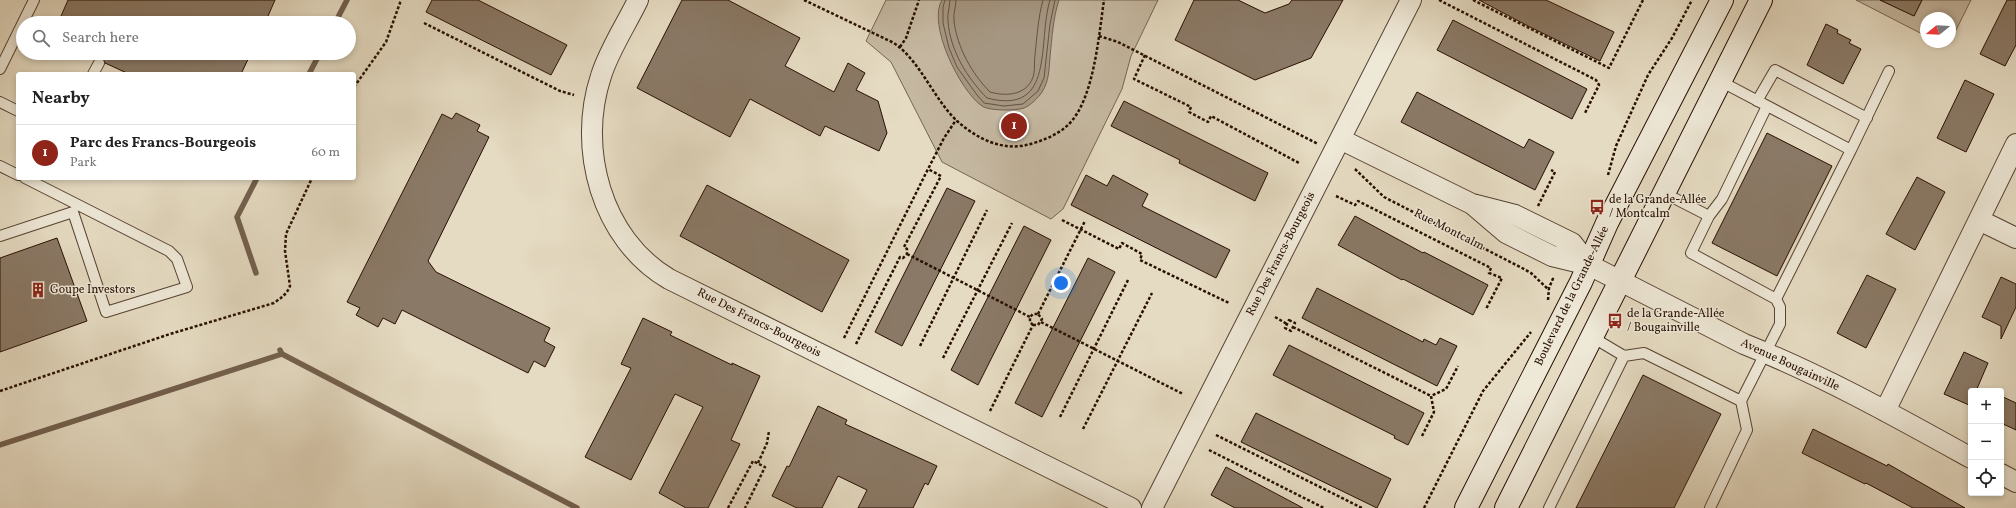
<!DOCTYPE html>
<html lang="en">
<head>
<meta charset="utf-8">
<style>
	:root { --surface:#fff; --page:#f2f2f2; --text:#222; --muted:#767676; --line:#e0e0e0; --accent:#8f2418 }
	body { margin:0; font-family:Vollkorn,serif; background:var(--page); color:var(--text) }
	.controls { position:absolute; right:12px; bottom:12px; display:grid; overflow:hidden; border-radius:4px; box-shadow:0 2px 6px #0003 }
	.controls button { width:36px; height:36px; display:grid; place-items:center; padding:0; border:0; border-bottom:1px solid var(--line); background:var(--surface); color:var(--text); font:20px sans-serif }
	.compass { position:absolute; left:1920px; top:12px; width:36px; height:36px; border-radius:50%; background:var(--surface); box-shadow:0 2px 6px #0003; rotate:252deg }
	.you { position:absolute; left:1061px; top:283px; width:14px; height:14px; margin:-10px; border:3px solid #fff; border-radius:50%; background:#1a73e8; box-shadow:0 0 0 6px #1a73e833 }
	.badge { display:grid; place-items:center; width:26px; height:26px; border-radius:50%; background:var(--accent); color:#fff; font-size:13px; font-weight:700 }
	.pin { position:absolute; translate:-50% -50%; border:2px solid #fff; box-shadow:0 1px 4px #0006 }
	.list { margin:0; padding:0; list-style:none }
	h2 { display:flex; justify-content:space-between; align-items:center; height:52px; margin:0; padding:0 16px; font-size:17px }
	h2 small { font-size:13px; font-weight:400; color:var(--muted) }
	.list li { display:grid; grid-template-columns:26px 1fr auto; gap:12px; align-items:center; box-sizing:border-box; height:56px; padding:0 16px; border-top:1px solid var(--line) }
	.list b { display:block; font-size:15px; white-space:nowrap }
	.list p { margin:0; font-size:13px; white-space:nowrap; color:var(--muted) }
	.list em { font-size:13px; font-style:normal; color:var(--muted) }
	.icon { flex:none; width:22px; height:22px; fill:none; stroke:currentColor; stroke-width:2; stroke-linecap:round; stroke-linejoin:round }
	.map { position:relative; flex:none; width:2016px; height:508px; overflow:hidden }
	.search { position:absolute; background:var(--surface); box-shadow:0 2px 6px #0003; left:16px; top:16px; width:340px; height:44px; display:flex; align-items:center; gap:10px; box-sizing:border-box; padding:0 14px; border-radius:22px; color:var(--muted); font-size:15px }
	.panel { position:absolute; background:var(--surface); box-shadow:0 2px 6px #0003; left:16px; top:72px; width:340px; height:108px; border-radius:4px }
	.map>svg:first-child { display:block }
	.green { fill:#c5b8a1; stroke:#766452 }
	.water { fill:#a59681; stroke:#73604e }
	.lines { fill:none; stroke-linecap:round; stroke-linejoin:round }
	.shore { stroke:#665242; stroke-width:1 }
	.stream { stroke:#73604e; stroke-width:5.5 }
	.building { fill:#8a7966; stroke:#280f02 }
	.lane-casing { stroke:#574232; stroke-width:12 }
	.street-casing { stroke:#574232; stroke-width:22 }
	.secondary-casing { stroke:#280f02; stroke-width:24 }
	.path { stroke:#280f02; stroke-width:2.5; stroke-dasharray:3 2; stroke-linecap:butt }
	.lane { stroke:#eee8d7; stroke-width:10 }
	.street { stroke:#eee8d7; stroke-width:20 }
	.secondary { stroke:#eee8d7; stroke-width:22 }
	.labels { text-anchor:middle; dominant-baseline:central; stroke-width:3; stroke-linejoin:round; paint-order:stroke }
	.poi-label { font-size:12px; fill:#280f02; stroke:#eee8d7; text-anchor:start }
	.street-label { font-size:12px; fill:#280f02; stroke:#eee8d7 }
</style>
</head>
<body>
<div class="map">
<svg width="2016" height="508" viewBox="0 0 2016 508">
	<rect width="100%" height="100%" fill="#e5dbc2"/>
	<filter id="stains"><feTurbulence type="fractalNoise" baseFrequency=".005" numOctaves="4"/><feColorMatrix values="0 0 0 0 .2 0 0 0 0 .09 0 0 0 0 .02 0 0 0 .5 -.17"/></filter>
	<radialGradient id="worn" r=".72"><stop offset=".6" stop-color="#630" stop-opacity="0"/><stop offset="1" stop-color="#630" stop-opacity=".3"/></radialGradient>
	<path class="green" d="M886,0H1158L1131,56L1122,89L1063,209L1051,219L942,162L891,62L866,41Z
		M1856,0H1880L1914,16L1922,0H1971L1950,42V18H1926V36Z"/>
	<path class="water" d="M942,0H1059C1053,18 1052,38 1050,57C1049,70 1049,81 1042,92C1039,97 1030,106 1024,108C1015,111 989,111 982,106C960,91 927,24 942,0Z"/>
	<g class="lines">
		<path class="shore" d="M945,0L943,7V23L949,48L957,67L977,95L984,103L1004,106L1023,104L1038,91L1044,78L1050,24L1055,0
			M950,0C950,7 947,13 948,21C950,50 967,78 987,98C1056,116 1037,42 1050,0
			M956,0C956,7 953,13 954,21C957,47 972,74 990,92C1007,97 1030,95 1034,73C1035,67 1034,61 1035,55C1037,37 1038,18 1043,0"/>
		<path class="stream" d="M335,23L347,0
			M309,74L320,53
			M256,273L237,217L257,178
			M280,350L282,354L577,508
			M0,445L282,354"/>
	</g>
	<path class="building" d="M68,0H275L265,23H58Z
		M432,0H478L567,45L551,75L426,12Z
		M682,0H728L800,38L785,66L834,92L848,63L865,73L856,90L878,101L887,133L879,151L825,126L820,136L750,99L730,137L637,88Z
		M1194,0H1238L1265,13L1289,4L1292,0H1343L1311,58L1255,80L1175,40Z
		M1479,0H1546L1614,32L1600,61L1528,26Z
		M1880,0H1922L1914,16Z
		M2007,0H2016V45L2005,66L1980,54Z
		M1453,20L1587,89L1572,119L1437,50Z
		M1826,24L1838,30L1837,33L1851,40L1849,43L1861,49L1843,84L1807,65Z
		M83,53H251L241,74H129L105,63L102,57L95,58Z
		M1965,80L1994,94L1966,152L1937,138Z
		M1417,92L1524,148L1529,139L1554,152L1535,190L1401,122Z
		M1124,101L1268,173L1255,201L1179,163L1180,160L1111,126Z
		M456,113L480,125L477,131L489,137L428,261L436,272L550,328L544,341L555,347L545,367L534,361L528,373L402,310L395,324L383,318L378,327L356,315L360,308L347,302L442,114L452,119Z
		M1767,133L1832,166L1777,276L1712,243Z
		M1086,175L1107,186L1113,175L1148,194L1142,206L1230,250L1216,278L1071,205Z
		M1917,177L1945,192L1915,250L1886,234Z
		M707,185L849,260L822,312L680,236Z
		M947,188L975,201L902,346L875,332Z
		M1355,216L1423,253L1424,252L1488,285L1473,315L1403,279L1402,280L1338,245Z
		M1024,226L1051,240L978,385L951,370Z
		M57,238L87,321L0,352V258Z
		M1088,258L1115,272L1042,417L1015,403Z
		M1867,275L1896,289L1866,348L1837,333Z
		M2001,277L2016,284V307L2001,339V326L1982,317Z
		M1317,288L1423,342L1424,339L1436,345L1440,338L1457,346L1437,386L1302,318Z
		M643,318L672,332L670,335L732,365V363L760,376L731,440L740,444L708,508H686L659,493L703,407L675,394L631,480L585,457L631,368L621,364Z
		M1289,345L1424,413L1408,445L1394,438L1395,436L1273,375Z
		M1964,352L1988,363L1976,391H1971L1969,405L1944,394Z
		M1643,375L1721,414L1674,508H1576Z
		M2001,396L2016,403V430L2001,423Z
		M818,406L847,420L845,424L937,466L928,485L925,483L913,508H858L867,490L838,476L822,508H797L772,496L787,466L789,467Z
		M1256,413L1391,479L1377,508L1241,442Z
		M1813,429L1887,466L1888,464L1965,508H1913L1866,483L1865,484L1802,453Z
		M1226,467L1303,508H1235L1211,495Z"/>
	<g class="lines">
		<defs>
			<path id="lane" d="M0,69L34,0
				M93,74L99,63
				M1720,81L1851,150L1776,299L1691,253L1709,216L1722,199L1767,106
				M1757,101L1775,70L1867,118
				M0,102L18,111
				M1851,150L1889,71
				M0,166L18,175
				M1664,193L1709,216
				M0,236L73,212L106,312L187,287L177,259L169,251L25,178
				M1624,356L1644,353L1741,401L1780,324V307L1776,299
				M1549,508L1624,356L1592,337
				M1710,508L1747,430L1741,401"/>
			<path id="street" d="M638,0C626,25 609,50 601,76C577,148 601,239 669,279L1131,508
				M1340,139L1472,204L1515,215L1572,243L1589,265
				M1472,204L1506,233L1552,256L1589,265L1744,344C1822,375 1897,417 1971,458
				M1979,220L2016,238
				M1885,411L2016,144
				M2001,474L2016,482
				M1152,508L1411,0"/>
			<path id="secondary" d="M1466,508L1581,282L1607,223L1722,0
				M1506,508L1761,0"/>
		</defs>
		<use href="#lane" class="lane-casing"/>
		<use href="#street" class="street-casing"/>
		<use href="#secondary" class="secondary-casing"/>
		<path class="path" d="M804,0L894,43C921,62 933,98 957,121C975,137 1000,151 1026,145C1040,142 1058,135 1069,124C1094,99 1099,34 1104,0
			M1439,0L1596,80L1599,85L1585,113
			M1473,0L1609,68L1643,0
			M424,23L560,91L574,95
			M1099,36L1118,42L1318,144
			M900,47L906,38L919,0
			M1145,55L1134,79L1191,107L1189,112L1208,122L1211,116L1299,163
			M354,87L386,42L401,0
			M1355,169L1384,197L1522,268L1531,273L1549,290
			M1608,175L1616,146L1648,75L1672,38L1692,0
			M1336,196L1355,205L1358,201L1491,268L1489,273L1502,278L1486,309
			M1538,206L1555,172L1551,170
			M1062,220L1119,249L1122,243L1142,254L1140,260L1229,303
			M907,254L1030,317
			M1548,300L1549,288L1554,276
			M1038,314L1085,221
			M1275,317L1287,324
			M1289,320L1295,323L1291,331L1285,328Z
			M1041,322L1183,394
			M1033,325L1030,322V317L1033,314H1038
			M1033,325H1038L1042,319L1038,314
			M1293,327L1431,396
			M844,338L928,169L944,138L956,120
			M856,344L900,257L903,258L907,254V249L904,247L941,176L928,169
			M920,346L987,210
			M943,358L1012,223
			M0,391L170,334L274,303C281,298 287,294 290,286L285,251L286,234L312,178
			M990,411L1033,325
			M1060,417L1128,280
			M1083,429L1152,293
			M1216,435L1362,508
			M1422,436L1434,412L1431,396L1446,389L1458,366
			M1209,450L1324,508
			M758,463L767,443L769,431
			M728,508L753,461L765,467L745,508
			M1424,508L1483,391L1531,332"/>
		<use href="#lane" class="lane"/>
		<use href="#street" class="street"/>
		<use href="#secondary" class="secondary"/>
	</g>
	<defs>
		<symbol id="bus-bare" viewBox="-9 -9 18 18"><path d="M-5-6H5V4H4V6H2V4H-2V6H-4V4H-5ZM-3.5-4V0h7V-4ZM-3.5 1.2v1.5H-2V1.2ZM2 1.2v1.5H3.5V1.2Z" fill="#8f2418" stroke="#eee8d7" stroke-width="2.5" paint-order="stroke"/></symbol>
		<symbol id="building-bare" viewBox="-9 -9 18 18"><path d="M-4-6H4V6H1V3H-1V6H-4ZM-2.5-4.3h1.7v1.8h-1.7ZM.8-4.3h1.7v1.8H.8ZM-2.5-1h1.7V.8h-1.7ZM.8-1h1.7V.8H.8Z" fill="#8f2418" stroke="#eee8d7" stroke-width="2.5" paint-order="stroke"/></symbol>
	</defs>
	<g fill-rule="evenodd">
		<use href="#bus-bare" x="1586" y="196" width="22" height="22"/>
		<use href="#building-bare" x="27" y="279" width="22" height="22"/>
		<use href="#bus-bare" x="1604" y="310" width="22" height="22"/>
	</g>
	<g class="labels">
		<g class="poi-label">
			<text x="1609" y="200">de la Grande-Allée<tspan x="1609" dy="14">/ Montcalm</tspan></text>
			<text x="50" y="290">Goupe Investors</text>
			<text x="1627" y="314">de la Grande-Allée<tspan x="1627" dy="14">/ Bougainville</tspan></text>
		</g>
		<g class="street-label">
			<text transform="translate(1449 230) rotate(27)">Rue Montcalm</text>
			<text transform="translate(1281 254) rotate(-63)">Rue Des Francs-Bourgeois</text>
			<text transform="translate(1572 296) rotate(-64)">Boulevard de la Grande-Allée</text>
			<text transform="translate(759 323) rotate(27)">Rue Des Francs-Bourgeois</text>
			<text transform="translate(1790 365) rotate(25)">Avenue Bougainville</text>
		</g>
	</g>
	<rect width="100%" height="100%" filter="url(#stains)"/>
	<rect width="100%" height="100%" fill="url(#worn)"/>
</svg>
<div class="controls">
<button>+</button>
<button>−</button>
<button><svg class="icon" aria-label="locate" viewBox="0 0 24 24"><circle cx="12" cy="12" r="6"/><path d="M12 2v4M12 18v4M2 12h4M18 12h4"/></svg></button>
</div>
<svg class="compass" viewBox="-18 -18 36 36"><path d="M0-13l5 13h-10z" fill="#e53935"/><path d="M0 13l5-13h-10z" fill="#767676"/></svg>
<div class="you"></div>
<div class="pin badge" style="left:1014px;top:126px">1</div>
<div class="search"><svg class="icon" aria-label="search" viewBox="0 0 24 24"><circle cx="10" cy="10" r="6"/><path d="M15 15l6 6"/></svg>Search here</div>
<section class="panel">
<h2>Nearby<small></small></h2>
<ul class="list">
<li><span class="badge">1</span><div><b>Parc des Francs-Bourgeois</b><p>Park</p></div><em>60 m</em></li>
</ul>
</section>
</div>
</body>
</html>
